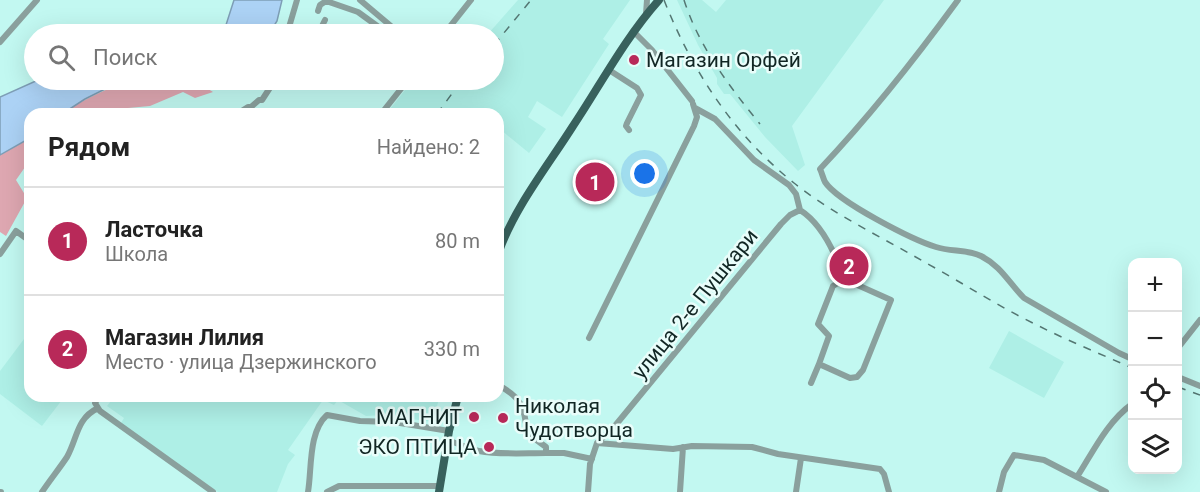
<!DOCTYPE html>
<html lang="ru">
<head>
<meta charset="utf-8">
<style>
	:root { --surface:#fff; --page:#f2f2f2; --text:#222; --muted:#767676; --line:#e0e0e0; --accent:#b82959 }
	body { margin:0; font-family:Roboto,sans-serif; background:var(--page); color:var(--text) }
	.controls { position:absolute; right:18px; bottom:18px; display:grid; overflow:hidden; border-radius:12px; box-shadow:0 6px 24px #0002 }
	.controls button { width:54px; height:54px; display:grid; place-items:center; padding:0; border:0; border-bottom:2px solid var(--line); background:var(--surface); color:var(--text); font:30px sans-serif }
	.you { position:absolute; left:645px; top:174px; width:21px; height:21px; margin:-15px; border:4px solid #fff; border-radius:50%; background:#1a73e8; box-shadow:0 0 0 9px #1a73e833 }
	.badge { display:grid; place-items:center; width:39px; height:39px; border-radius:50%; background:var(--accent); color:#fff; font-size:20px; font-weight:700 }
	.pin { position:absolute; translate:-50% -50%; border:3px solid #fff; box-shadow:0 2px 6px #0006 }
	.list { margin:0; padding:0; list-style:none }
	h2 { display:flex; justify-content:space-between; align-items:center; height:78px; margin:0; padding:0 24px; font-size:26px }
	h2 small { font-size:20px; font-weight:400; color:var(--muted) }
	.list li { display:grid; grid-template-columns:39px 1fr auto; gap:18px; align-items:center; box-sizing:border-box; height:108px; padding:0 24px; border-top:2px solid var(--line) }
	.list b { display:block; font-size:22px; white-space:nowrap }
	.list p { margin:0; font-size:20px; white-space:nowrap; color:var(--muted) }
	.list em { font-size:20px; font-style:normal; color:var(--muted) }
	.icon { flex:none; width:33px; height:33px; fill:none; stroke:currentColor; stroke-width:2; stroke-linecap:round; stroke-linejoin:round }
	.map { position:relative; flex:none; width:1200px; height:492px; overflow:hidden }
	.search { position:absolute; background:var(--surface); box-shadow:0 6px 24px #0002; left:24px; top:24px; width:480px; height:66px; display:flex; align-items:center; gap:15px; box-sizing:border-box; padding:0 21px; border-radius:33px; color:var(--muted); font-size:22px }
	.panel { position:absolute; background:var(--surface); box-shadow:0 6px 24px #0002; left:24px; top:108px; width:480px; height:294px; border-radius:18px }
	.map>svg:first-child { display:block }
	.built { fill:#aeefe6 }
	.green { fill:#dea7b1 }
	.water { fill:#acd2f5; stroke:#7e9eb6; stroke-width:1.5 }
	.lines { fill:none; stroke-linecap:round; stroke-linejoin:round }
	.minor { stroke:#8aa09d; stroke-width:6 }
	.major { stroke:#38615d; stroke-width:8 }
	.rail { stroke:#547672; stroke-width:1.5; stroke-dasharray:8 8; stroke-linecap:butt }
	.poi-dot { fill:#b82959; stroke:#e9fdfa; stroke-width:2 }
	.labels { text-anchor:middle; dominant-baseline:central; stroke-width:5; stroke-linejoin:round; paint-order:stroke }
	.poi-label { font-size:21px; fill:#112624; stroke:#e9fdfa; text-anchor:start }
	.street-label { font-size:21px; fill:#112624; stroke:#e9fdfa }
</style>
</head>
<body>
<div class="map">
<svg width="1200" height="492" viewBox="0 0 1200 492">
	<rect width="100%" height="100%" fill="#c2f8f1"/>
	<path class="built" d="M518,0H630L603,39L609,44L562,117L537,101L528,117L546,129L529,153L501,130L498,133V114H386L413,80H494V34H488Z
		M677,0H702L716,12L726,0H884L792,126L805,165L798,171L765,137L730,94H724L717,84V78L698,45Z
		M30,331V396H65L42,426L0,394V371Z
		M1009,331L1064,362L1044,398L989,368Z
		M115,396H440L432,422L384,415L366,416L338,400L334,405L323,400L288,450L295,455L288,464L277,492H218L121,423L124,418L107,406Z"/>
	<path class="green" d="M135,80H194L213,92L195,98L183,92L150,106L128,108L121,114H62C87,97 107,88 135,80Z
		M30,138V160L16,180L27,198L6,236L0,232V155Z"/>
	<path class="water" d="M234,0H282L277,21L269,34H220L226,25Z
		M38,80H135L105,89L85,99L62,114H30V138L0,155V97Z"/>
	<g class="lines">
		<path class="minor" d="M360,0L398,32
			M958,0C915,59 870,116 820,169C822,173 823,178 825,182C838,202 913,240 936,247C951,252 967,249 981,256C1001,266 1009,283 1024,298L1119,353L1132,359
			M318,11L320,5L326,1L358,12L380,28L400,33
			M646,14L647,0
			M634,32L652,50L692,101
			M287,34L297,0
			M318,34L325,20
			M444,34L471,0
			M0,42L37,0
			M609,70L637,88L641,95L627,123L626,126L629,130
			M271,87L294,83L300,80
			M695,108L715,119L754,160L789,185L796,194L800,210
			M237,114L248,107H251L259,100H262L275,80
			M381,114L408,80
			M800,210C822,224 836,255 844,279L891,300L863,370L857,377L850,378L819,364L829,336L818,324L833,286L844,279
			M0,254L16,231L30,241
			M589,338L694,126L697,117L693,104
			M1178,348L1200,320
			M1178,377L1200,386
			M811,383L819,364
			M498,385C521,397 525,407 527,433L546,447V453H564L592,459
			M99,396L95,403L100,411L213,492
			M447,440C457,443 469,449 479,451C500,455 524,453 546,453
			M597,443L673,449L692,446L752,447L778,454L880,469L884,474L889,492
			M1077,477C1093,452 1107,422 1132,404
			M0,492H1
			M42,492C50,480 59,469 67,457C78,437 76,419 98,408
			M308,492C312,469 308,432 327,415L360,421L394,422L449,431
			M327,492L339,486H439
			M588,492L590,464L597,443L614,427L781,224L790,215L800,210
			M680,492L683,447
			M796,492L801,458
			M999,492L1004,472L1014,455L1044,460L1106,492"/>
		<path class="major" d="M498,254C514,208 547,167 573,126C601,84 625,38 659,0
			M439,492L449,431L458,396"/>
		<path class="rail" d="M664,0C692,71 734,135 794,183C834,215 882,237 926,263C963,283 999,307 1037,325C1068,341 1101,354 1132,368
			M684,0C699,47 729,86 760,124
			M494,45L531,0
			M437,114L462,80
			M1178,387L1200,395"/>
	</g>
	<g class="poi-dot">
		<circle cx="634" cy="60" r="6"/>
		<circle cx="474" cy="417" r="6"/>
		<circle cx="503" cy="418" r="6"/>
		<circle cx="489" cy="447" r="6"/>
	</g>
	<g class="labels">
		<g class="poi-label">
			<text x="646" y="60">Магазин Орфей</text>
			<text x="515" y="406">Николая<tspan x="515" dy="24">Чудотворца</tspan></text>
			<text x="462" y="417" text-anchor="end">МАГНИТ</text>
			<text x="477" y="447" text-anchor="end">ЭКО ПТИЦА</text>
		</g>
		<g class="street-label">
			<text transform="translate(695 304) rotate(-51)">улица 2-е Пушкари</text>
		</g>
	</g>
</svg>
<div class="controls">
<button>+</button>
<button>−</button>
<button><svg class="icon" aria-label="locate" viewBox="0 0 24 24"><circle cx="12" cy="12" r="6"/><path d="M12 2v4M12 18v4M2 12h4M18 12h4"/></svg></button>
<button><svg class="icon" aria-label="layers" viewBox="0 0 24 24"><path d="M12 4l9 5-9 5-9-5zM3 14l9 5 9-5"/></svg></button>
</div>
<div class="you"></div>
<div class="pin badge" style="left:595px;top:182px">1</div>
<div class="pin badge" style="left:849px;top:266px">2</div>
<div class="search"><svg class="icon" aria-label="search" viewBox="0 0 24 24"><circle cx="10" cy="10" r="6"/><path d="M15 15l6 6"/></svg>Поиск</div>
<section class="panel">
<h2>Рядом<small>Найдено: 2</small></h2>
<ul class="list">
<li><span class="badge">1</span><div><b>Ласточка</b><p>Школа</p></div><em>80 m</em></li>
<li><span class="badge">2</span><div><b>Магазин Лилия</b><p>Место · улица Дзержинского</p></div><em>330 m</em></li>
</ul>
</section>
</div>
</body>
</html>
